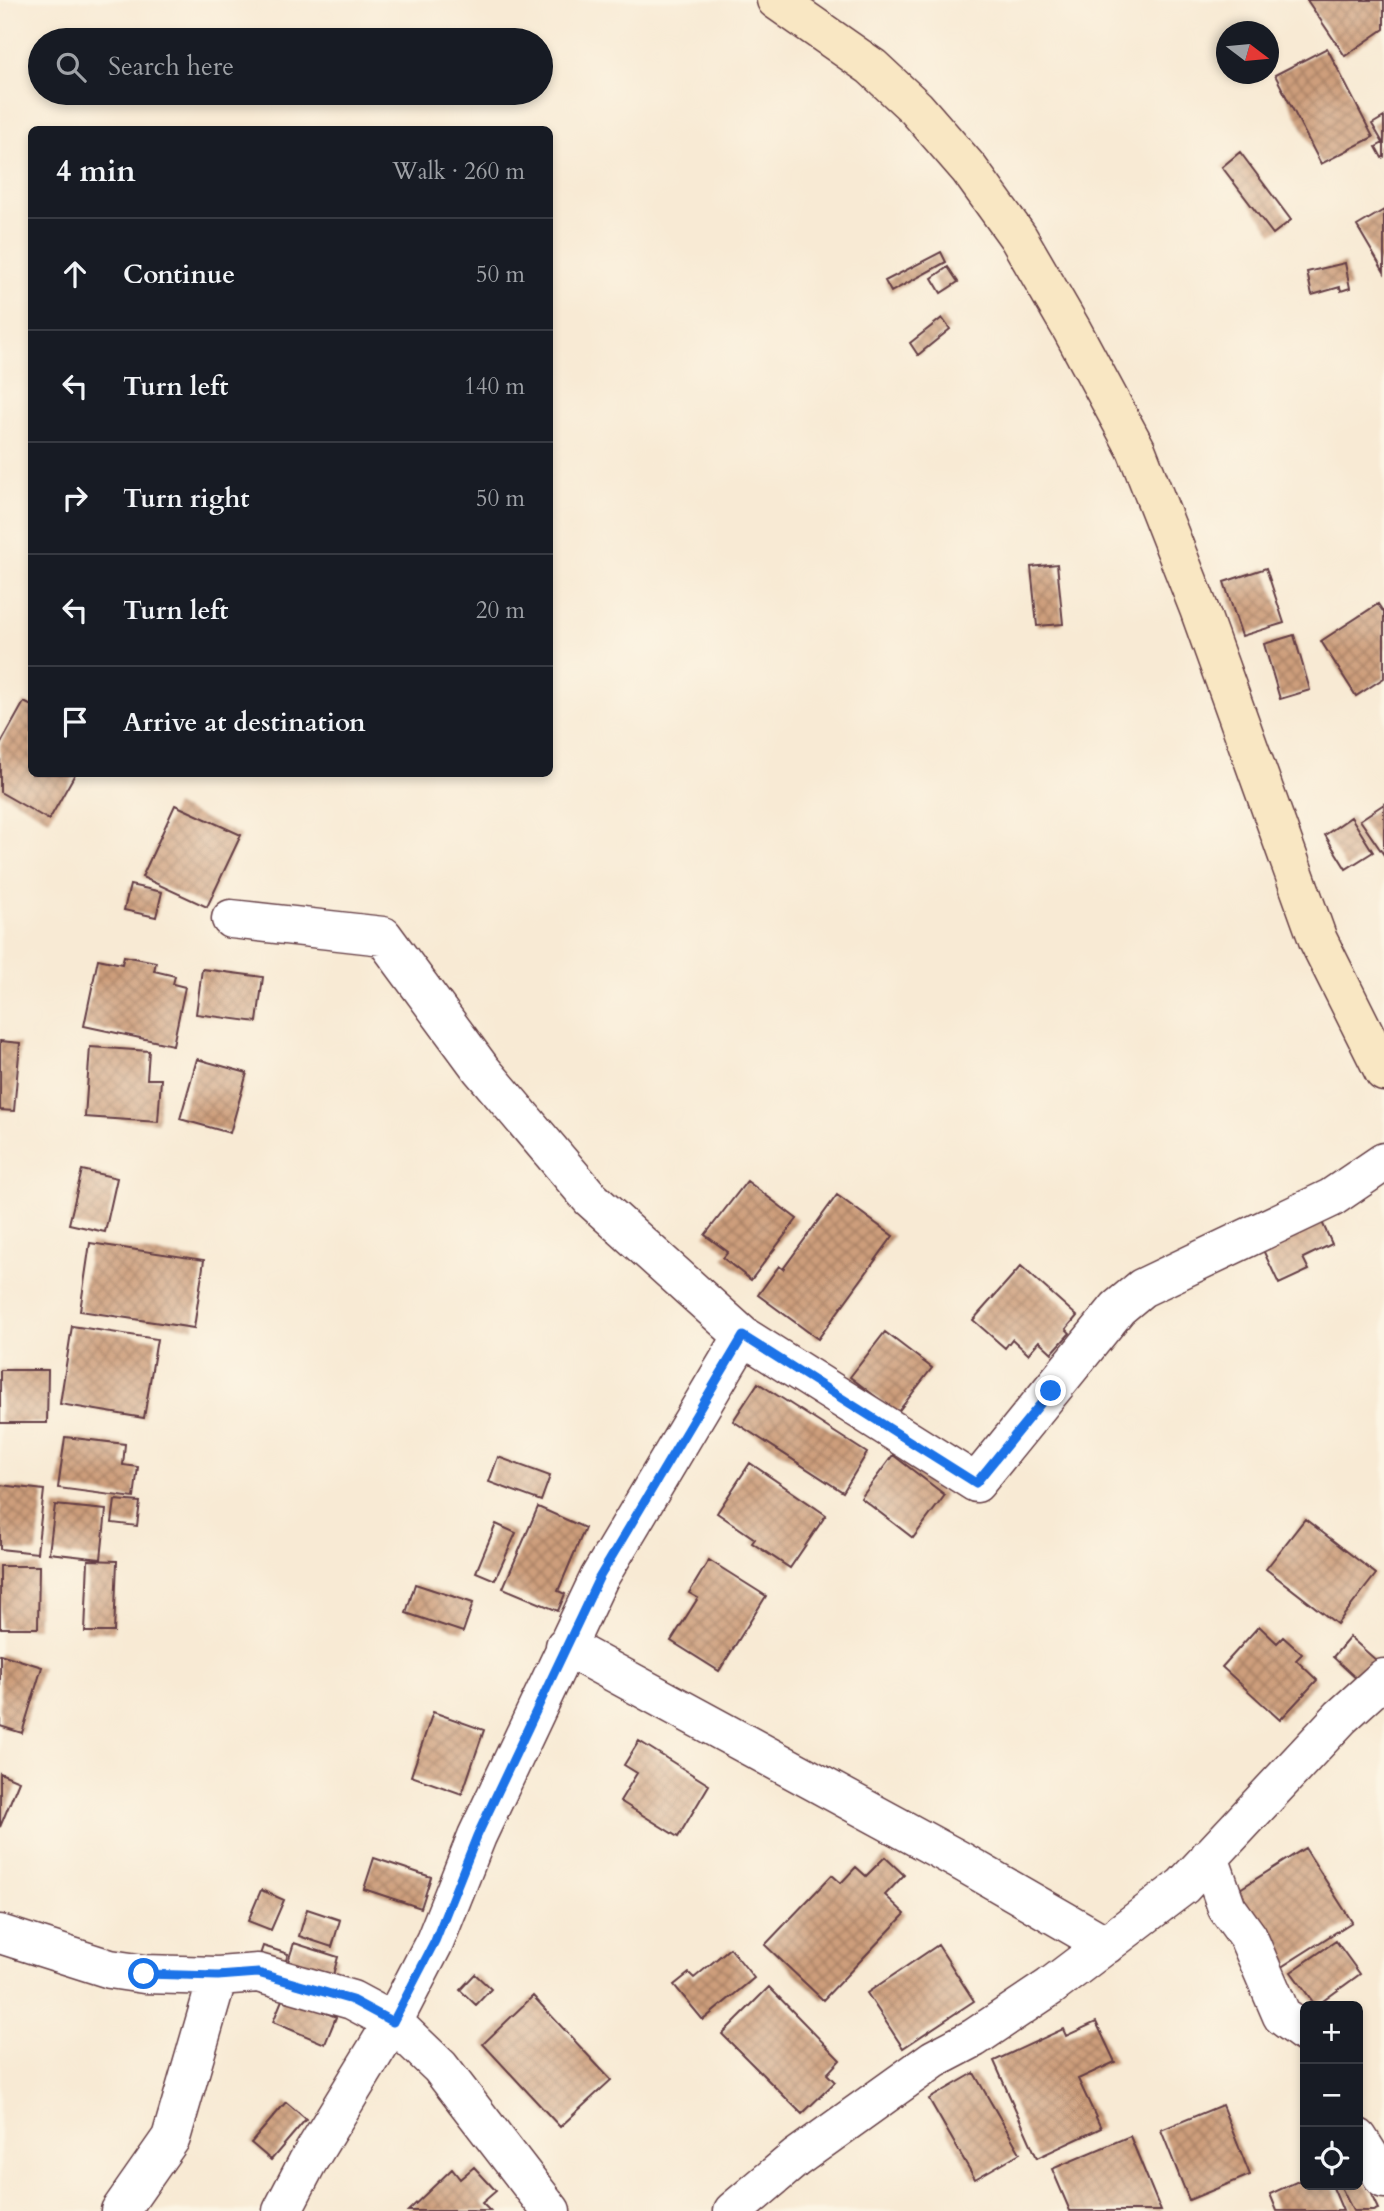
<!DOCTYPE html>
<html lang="en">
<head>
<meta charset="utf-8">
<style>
	:root { --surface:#171b24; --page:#242831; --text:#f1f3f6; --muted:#9ea1a6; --line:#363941 }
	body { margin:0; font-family:Cardo,serif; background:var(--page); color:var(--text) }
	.controls { position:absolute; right:21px; bottom:21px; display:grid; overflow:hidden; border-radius:10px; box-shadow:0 4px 10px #0003 }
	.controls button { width:63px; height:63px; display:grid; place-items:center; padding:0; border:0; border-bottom:2px solid var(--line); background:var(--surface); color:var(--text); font:35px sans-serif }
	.compass { position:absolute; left:1216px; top:21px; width:63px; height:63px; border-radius:50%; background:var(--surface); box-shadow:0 4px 10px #0003; rotate:106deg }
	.stop { position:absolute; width:21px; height:21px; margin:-16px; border:5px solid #1a73e8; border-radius:50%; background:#fff }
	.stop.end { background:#1a73e8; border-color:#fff; box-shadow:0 2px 7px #0008 }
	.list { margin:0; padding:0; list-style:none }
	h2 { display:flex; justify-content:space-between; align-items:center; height:91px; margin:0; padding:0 28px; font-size:30px }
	h2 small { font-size:23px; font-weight:400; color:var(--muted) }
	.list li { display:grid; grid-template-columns:46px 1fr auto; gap:21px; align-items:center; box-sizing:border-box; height:112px; padding:0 28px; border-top:2px solid var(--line) }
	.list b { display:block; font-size:26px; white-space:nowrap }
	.list em { font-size:23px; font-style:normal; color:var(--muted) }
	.icon { flex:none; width:38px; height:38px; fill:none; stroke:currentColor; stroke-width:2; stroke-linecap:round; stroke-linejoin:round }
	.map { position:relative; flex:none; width:1384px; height:2211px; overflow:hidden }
	.search { position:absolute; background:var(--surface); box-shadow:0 4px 10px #0003; left:28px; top:28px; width:525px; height:77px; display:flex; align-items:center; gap:18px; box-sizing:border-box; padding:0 24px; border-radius:38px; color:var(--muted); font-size:26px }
	.panel { position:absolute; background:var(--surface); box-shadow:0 4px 10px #0003; left:28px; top:126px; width:525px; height:651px; border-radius:10px }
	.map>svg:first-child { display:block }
	.building { fill:url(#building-cross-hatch) }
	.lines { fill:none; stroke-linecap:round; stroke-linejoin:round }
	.minor-casing { stroke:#643d44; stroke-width:41 }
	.secondary-casing { stroke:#643d44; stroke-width:41 }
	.minor { stroke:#fff; stroke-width:38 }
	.secondary { stroke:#f9e7c3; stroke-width:38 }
	.route { stroke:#1a73e8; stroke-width:9 }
</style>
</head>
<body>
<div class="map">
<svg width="1384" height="2211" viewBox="0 0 1384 2211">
	<defs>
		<pattern id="building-cross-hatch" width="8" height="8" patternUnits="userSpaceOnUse" patternTransform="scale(1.75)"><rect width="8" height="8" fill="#cd9e7b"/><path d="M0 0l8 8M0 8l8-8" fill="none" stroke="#a88065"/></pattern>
	</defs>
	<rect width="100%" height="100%" fill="#fcf5e5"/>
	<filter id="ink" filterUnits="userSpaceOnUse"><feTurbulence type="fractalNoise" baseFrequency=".0143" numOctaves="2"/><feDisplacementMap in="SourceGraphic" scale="14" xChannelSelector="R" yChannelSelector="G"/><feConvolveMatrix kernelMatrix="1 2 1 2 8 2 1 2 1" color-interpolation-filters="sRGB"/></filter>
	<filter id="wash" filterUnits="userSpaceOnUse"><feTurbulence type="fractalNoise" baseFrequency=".00686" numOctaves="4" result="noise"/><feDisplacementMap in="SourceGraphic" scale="28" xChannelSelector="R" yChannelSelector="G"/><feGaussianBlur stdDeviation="1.57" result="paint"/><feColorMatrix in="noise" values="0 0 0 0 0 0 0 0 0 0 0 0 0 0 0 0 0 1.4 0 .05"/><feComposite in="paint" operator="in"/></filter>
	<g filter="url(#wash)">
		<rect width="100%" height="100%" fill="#f8ead4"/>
		<g id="blocks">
			<path class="building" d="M1307,0H1384V29L1345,56Z
				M1327,48L1373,137L1321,164L1275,75Z
				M1384,117V157L1382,158L1376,147L1383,143L1372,124Z
				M1240,152L1291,220L1273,234L1222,167Z
				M1384,210V272L1357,226Z
				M941,252L946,262L891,292L885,281Z
				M1345,263L1350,288L1341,291L1340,287L1312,295L1307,272Z
				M948,267L958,282L941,293L932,278Z
				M942,318L950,329L918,355L910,343Z
				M1057,564L1063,624L1037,626L1031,567Z
				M1266,568L1284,623L1242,636L1224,582Z
				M1378,604L1384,613V678L1356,696L1321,641Z
				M1294,635L1310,690L1280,699L1264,644Z
				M24,702L32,706V774H75L49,820L0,792V745Z
				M1384,804V855L1360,820Z
				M175,805L241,835L207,907L142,877Z
				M1351,817L1373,852L1346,869L1325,835Z
				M130,885L162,892L156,917L124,910Z
				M124,956L156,962L154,971L175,976L173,984L185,987L173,1045L84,1026L98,959L122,964Z
				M202,969L263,977L257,1022L196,1014Z
				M0,1041L20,1043L14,1111L0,1110Z
				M90,1047L149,1051L147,1079H161L158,1122L85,1117Z
				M197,1059L247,1073L230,1133L180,1119Z
				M82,1170L117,1178L105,1232L69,1224Z
				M747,1181L797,1219L751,1280L723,1258L728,1252L705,1235Z
				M837,1195L893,1236L818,1339L758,1295L779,1266L783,1269Z
				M1322,1222L1332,1244L1303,1258L1309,1270L1279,1284L1263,1250Z
				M90,1243L204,1260L194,1328L80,1311Z
				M1021,1266L1077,1316L1066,1329L1070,1333L1052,1353L1039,1341L1028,1354L1012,1339L1005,1348L973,1320Z
				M72,1326L157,1339L144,1418L60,1404Z
				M885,1332L932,1368L897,1413L850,1377Z
				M0,1370H48L47,1423H0Z
				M758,1383L867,1453L843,1492L733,1421Z
				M65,1437L125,1444L123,1465L138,1467L134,1498L58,1488Z
				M893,1455L945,1495L913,1538L861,1498Z
				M498,1457L550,1476L541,1501L489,1482Z
				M750,1463L826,1515L790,1568L752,1543L755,1539L717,1513Z
				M0,1485L44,1490L37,1553L0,1549Z
				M115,1500L140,1502L137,1526L112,1523Z
				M55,1505L106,1510L101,1559L49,1553Z
				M538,1507L585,1528L558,1591L565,1594L558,1611L503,1588Z
				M1305,1519L1376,1574L1337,1624L1266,1569Z
				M496,1524L516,1533L495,1580L476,1572Z
				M88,1560L117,1561L114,1632H85Z
				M709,1560L766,1596L719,1671L671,1641L698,1598L689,1593Z
				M0,1566H39L38,1628H0Z
				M415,1584L473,1603L463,1632L406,1613Z
				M1259,1626L1277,1643L1283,1637L1302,1654L1296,1660L1317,1680L1280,1720L1222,1667Z
				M1350,1637L1377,1661L1360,1682L1333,1657Z
				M0,1654L42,1667L22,1733L0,1726Z
				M433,1712L484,1730L462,1794L411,1776Z
				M639,1741L709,1785L678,1837L620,1801L637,1773L624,1765Z
				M0,1773L19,1781L0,1827Z
				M1305,1848L1352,1922L1278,1969L1232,1894Z
				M885,1857L904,1875L885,1895L905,1914L823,2000L765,1945L832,1875L841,1883L856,1867L866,1876Z
				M374,1858L431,1877L421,1908L364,1889Z
				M261,1890L284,1900L271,1930L248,1921Z
				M307,1909L340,1920L332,1947L299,1936Z
				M1336,1941L1360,1974L1316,2006L1291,1972Z
				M294,1943L338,1957L331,1982L286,1968Z
				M938,1945L974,2001L903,2048L867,1993Z
				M263,1946L288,1954L282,1973L257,1964Z
				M730,1948L754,1978L703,2020L674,1985L689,1973L694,1978Z
				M475,1974L491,1989L476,2005L460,1990Z
				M769,1987L840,2060L827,2074L835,2082L802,2114L722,2034Z
				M284,1995L336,2017L325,2044L273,2022Z
				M533,1996L611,2080L560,2127L483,2044Z
				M1096,2022L1115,2062L1078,2079L1101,2128L1037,2158L994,2061L1063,2029L1066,2036Z
				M974,2073L1020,2153L975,2179L929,2099Z
				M286,2102L306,2119L271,2160L251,2143Z
				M1222,2105L1250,2175L1189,2200L1161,2130Z
				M1130,2136L1161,2211H1070L1052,2169Z
				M474,2167L496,2191L482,2203L490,2211H408L452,2169L460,2179Z
				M1358,2167L1378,2209L1373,2211H1353L1340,2185H1358Z
				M1305,2178V2185H1332L1343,2211H1277L1270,2194Z"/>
		</g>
	</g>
	<g filter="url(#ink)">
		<use href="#blocks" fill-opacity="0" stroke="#643d44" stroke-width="2"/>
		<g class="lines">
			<defs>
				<path id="minor" d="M231,919L383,936L481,1069L591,1199L743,1336L976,1483L1118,1308L1142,1288L1331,1198L1384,1162
					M565,1646L959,1860L1106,1945
					M1209,1857L1227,1908L1248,1937L1282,2016L1305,2033
					M0,1934L110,1969L144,1974L218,1976L258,1973L352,2000L393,2022L440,2067L551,2211
					M1358,2138L1384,2179
					M120,2211L171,2138L218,1976
					M282,2211L307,2163L393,2022L435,1941L477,1836L599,1578L743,1336
					M733,2211L796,2158L934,2059L974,2038L1050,1987L1183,1886L1341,1717L1384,1678"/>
				<path id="secondary" d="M776,0L872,67L916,108L969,169L1018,237L1072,330L1136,449L1199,609L1318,940L1384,1072"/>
			</defs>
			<use href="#minor" class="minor-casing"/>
			<use href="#secondary" class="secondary-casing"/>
			<use href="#minor" class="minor"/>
			<use href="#secondary" class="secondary"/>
		</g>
	</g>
	<g class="lines" filter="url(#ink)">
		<path class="route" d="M144,1974L218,1976L258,1973L352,2000L393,2022L435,1941L477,1836L599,1578L743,1336L976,1483L1051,1391"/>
	</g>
</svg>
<div class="controls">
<button>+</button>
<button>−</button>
<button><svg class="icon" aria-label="locate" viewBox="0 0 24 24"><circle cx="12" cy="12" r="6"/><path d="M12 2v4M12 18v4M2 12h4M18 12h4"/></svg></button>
</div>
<svg class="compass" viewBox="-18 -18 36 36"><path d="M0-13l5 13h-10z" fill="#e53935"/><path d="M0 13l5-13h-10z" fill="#9ea1a6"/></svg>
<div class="stop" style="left:144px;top:1974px"></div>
<div class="stop end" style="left:1051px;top:1391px"></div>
<div class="search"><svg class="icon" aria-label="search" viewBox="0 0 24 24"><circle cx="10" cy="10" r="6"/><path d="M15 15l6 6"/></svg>Search here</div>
<section class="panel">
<h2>4 min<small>Walk · 260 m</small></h2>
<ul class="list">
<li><svg class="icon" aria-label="ahead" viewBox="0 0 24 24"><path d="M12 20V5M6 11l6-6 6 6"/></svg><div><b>Continue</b></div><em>50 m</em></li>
<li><svg class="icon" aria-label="left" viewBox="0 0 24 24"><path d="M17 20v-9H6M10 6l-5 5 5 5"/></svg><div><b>Turn left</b></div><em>140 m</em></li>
<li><svg class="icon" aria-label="right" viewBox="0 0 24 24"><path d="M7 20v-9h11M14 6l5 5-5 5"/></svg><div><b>Turn right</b></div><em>50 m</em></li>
<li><svg class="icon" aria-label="left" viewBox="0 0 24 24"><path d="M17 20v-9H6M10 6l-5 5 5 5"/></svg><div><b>Turn left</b></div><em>20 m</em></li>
<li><svg class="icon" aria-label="arrive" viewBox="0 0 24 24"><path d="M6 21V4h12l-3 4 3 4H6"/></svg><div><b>Arrive at destination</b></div></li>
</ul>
</section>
</div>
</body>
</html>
